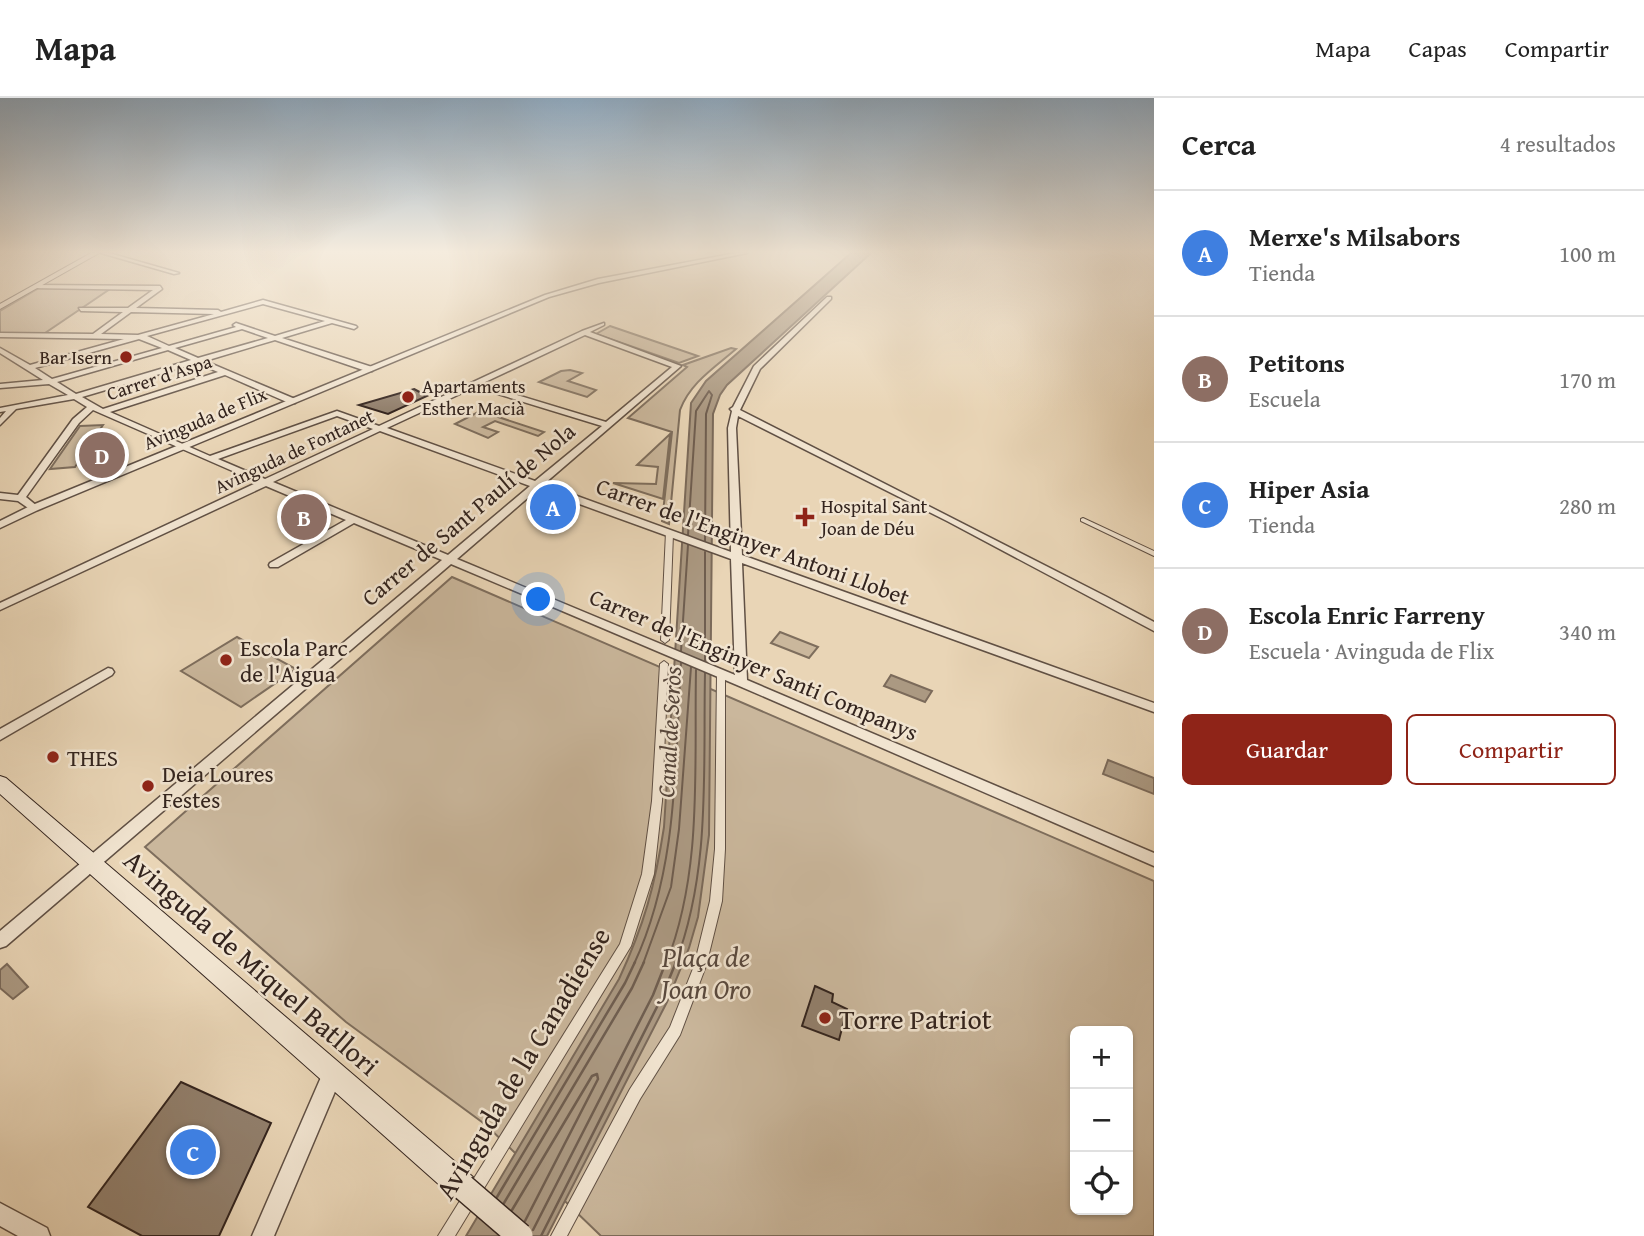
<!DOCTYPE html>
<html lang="es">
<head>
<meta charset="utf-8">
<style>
	:root { --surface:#fff; --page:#f2f2f2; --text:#222; --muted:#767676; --line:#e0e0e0; --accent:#8f2418 }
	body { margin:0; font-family:"Gentium Book Plus",serif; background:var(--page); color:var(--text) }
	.controls { position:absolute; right:21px; bottom:21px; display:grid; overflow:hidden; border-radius:10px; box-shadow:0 2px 5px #0004 }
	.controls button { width:63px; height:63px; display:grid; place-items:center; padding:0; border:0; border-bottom:2px solid var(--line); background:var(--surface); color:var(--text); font:35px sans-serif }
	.you { position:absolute; left:539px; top:502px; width:24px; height:24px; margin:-18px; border:5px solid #fff; border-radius:50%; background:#1a73e8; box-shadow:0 0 0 10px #1a73e833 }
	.badge { display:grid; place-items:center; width:46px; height:46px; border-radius:50%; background:var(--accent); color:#fff; font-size:23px; font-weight:700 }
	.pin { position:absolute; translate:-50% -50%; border:4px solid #fff; box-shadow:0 2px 7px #0006 }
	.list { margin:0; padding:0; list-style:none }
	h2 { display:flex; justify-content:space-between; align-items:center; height:91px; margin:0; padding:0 28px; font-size:30px }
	h2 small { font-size:23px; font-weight:400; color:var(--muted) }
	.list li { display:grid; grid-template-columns:46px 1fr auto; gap:21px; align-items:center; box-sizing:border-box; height:126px; padding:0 28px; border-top:2px solid var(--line) }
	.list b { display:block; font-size:26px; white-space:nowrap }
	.list p { margin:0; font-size:23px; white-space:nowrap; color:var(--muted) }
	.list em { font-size:23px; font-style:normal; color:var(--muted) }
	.actions { display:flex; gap:14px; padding:21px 28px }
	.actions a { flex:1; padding:16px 0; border:2px solid var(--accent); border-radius:10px; text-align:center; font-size:24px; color:var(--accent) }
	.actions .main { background:var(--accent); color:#fff }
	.icon { flex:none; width:38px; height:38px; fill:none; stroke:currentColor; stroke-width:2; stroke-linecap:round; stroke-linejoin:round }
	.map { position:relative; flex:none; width:1154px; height:1138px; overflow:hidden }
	header { display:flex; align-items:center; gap:42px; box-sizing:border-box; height:98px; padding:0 35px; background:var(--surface); border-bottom:2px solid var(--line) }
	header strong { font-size:33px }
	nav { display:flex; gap:38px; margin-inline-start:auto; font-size:24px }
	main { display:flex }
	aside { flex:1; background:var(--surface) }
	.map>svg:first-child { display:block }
	.green { fill:#cab79c; stroke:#7e6e5d; stroke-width:2; fill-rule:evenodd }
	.water { fill:#ab9982; stroke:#7b6a5a; stroke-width:2 }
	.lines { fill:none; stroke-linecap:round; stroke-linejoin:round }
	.shore-far1 { stroke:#6f5e50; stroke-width:2 }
	.shore { stroke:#6f5e50; stroke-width:2.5 }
	.building { fill:#92806d; stroke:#33241e; stroke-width:2 }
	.pedestrian-casing { stroke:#605044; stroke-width:2 }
	.minor-casing { stroke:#605044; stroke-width:3 }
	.tertiary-casing { stroke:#605044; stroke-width:3 }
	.secondary-casing { stroke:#33241e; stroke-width:2 }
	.pedestrian { fill:#f1e4d0; fill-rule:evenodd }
	.minor { fill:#f1e4d0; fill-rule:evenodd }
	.tertiary { fill:#f1e4d0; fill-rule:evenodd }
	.secondary { fill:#f1e4d0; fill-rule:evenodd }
	.secondary-bridge-casing { stroke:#33241e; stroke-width:28; stroke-linecap:butt }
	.secondary-bridge { stroke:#f1e4d0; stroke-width:25 }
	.poi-dot { fill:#8f2418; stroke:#f1e4d0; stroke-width:2.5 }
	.labels { text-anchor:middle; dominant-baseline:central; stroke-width:5; stroke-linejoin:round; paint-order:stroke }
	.far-poi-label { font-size:19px; fill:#33241e; stroke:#f1e4d0; text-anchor:start }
	.far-street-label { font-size:19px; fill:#33241e; stroke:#f1e4d0 }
	.street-label { font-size:23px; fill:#33241e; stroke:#f1e4d0 }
	.poi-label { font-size:23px; fill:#33241e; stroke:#f1e4d0; text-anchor:start }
	.water-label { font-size:24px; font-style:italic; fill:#57473c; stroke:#f1e4d0 }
	.near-park-label { font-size:28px; font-style:italic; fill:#59493e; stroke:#f1e4d0 }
	.near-street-label { font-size:28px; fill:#33241e; stroke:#f1e4d0 }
	.near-poi-label { font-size:28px; fill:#33241e; stroke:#f1e4d0; text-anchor:start }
</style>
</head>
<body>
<header>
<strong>Mapa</strong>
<nav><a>Mapa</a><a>Capas</a><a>Compartir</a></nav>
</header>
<main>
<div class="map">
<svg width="1154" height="1138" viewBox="0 0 1154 1138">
	<rect width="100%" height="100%" fill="#e9d5b6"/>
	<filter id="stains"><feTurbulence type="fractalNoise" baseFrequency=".00286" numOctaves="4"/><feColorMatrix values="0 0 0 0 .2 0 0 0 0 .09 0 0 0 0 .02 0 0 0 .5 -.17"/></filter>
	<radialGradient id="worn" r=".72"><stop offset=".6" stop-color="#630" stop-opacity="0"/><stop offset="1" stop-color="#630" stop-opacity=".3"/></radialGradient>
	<path class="green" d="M39,190L110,191L45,235H0V213Z
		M610,228L698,258L679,265L596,236Z
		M731,250L736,251C714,270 690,285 680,312L669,426L662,423L672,334L628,320L687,269L683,267Z
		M570,272L582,275L568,283L596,292L587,299L539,284L561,273Z
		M480,313L544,334L538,338L495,323L483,329L498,334L488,340L455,326Z
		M103,327L75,369L50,371L80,328Z
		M670,336L663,401L613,385L656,386L658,369L637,367Z
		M452,479L1154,783V1138H601L486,1027L346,924L145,749ZM1075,933H1128V1112H1075Z
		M780,534L818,549L809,560L771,545Z
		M237,539L296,571L241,609L181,573Z"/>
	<path class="water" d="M851,155H871L727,287L720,297L713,316L709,737L698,819L689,850L667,904L547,1138H466L619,881C644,827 655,788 664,729L691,305L706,283Z
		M891,577L932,593L925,604L884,588Z
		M1108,662L1154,680V696L1103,676Z
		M7,866L28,889L13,901L0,890V872Z"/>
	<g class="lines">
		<path class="shore-far1" d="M688,437L696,313L709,293L712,297L706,316L705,443
			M705,454V563
			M681,553L688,447
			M634,866C678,772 675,666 681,565
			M643,866L671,789L679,731L691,569
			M666,866C703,773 694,669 696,572
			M675,866C711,774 703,671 705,575"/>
		<path class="shore" d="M497,1099L625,885L635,864
			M504,1105L632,890L644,864
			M512,1112L592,978L597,976L598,981L525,1123
			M533,1132L653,897L666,864
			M541,1138L661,901L676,864"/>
	</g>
	<path class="building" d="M414,291L427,298L388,316L359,307Z
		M815,888L833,896L832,904L847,911L839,942L802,928Z
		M181,984L271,1025L219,1138H142L88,1109Z"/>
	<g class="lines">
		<defs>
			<path id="pedestrian" d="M1083,420L1154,453V458L1081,423V421Z
				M666,434H669L673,436L669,542L665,545L661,542Z
				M664,563L668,566L662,703L654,776L631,848L455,1138H438L620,846L642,776L652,703L660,566Z
				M721,573L725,576V751L722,803L706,868L680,937L640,1001L567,1138H551L630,991L670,929L694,868L710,803L715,751L717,576Z"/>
			<path id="minor" d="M101,155H109L179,175L174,176Z
				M36,187L160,188L162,191L136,210L218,212L221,214L263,202L356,228L357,229L354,231L332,225L282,240L372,269V273H366L275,242L205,263L295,301V305H289L225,277L110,314L210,358L337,313L379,328L582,233L604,225V227L590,234L681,268L544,386L731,454L728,330L732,313L730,311L733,309L754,268L827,199H831V201L760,271L740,312L1107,499L1154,524V533L947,423L738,318L736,330L742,457L1154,605V614L742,465L747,582L1154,755V768L737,587L451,466L6,848L0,850V833L442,462L354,425L278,469H270L269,467L270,465L346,422L266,388L0,512V505L258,384L93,312L79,325L26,399L37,408V412H31L18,403L0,401V395L18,397L73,321L87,309L74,301L16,311L0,327V320L6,313L0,314V310L68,297L49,286L0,290V286L43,282L0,255V250L30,267L124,241L0,239V235L93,236L123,214L81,213L79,210H128L153,192L34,190ZM263,206L325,223L275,238L236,225L233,227L236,229L169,248L147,238ZM131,214L214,216L138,237L101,236ZM242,231L268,240L198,260L175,250ZM585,237L672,269L606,324L481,286ZM139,241L162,250L52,281L35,270ZM168,252L191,262L76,296L57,284ZM197,265L218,274L103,311L82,299ZM475,289L602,328L535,383L387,330ZM337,318L373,331L265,381L218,361ZM380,333L530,388L448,457L273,384ZM538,391L731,461L735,577L457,461Z
				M108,570L112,571L114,574L112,577L0,642V631Z
				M332,967L339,970L342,977L274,1138H252L325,970Z
				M0,1105L47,1130L50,1138H18L0,1128Z"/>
			<path id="tertiary" d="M736,155H747L599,185L549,199L38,412L0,430V423L30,408L545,197L598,181Z"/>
			<path id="secondary" d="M91,155H99L0,211V206Z
				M0,678L6,680L473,1079L477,1089L473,1099L463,1103L453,1099L0,696Z"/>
		</defs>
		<use href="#pedestrian" class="pedestrian-casing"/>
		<use href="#minor" class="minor-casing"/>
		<use href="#tertiary" class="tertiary-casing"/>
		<use href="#secondary" class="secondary-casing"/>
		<use href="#pedestrian" class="pedestrian"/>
		<use href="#minor" class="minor"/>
		<use href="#tertiary" class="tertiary"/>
		<use href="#secondary" class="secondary"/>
		<defs>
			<path id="secondary-bridge" d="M463,1089L520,1138"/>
		</defs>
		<use href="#secondary-bridge" class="secondary-bridge-casing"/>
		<use href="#secondary-bridge" class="secondary-bridge"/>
	</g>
	<linearGradient id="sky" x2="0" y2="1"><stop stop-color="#8fa9bf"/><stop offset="0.49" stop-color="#f5ecde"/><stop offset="1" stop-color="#f5ecde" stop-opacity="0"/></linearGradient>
	<rect width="1154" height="314" fill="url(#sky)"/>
	<g class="poi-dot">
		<circle cx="126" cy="259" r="7"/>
		<circle cx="408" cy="299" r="7"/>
		<path d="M801.5 408.5h7v7h7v7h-7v7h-7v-7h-7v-7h7z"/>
		<circle cx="226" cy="562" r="7"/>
		<circle cx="53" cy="659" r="7"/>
		<circle cx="148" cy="688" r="7"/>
		<circle cx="825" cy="920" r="7"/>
	</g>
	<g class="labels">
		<g class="far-poi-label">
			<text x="112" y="259" text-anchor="end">Bar Isern</text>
			<text x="422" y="288">Apartaments<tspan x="422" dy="22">Esther Macià</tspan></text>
			<text x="821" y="408">Hospital Sant<tspan x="821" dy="22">Joan de Déu</tspan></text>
		</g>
		<g class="far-street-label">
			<text transform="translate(159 279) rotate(-18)">Carrer d'Aspa</text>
			<text transform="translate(205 320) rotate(-23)">Avinguda de Flix</text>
			<text transform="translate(294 353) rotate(-25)">Avinguda de Fontanet</text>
		</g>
		<g class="street-label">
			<text transform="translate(468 416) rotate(-40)">Carrer de Sant Paulí de Nola</text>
			<text transform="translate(753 443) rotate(20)">Carrer de l'Enginyer Antoni Llobet</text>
			<text transform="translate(754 566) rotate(23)">Carrer de l'Enginyer Santi Companys</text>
		</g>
		<g class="poi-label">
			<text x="240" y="549">Escola Parc<tspan x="240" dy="26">de l'Aigua</tspan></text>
			<text x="67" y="659">THES</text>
			<text x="162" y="675">Deia Loures<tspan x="162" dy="26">Festes</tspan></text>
		</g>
		<g class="water-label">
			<text transform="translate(669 634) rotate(-87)">Canal de Seròs</text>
		</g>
		<g class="near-park-label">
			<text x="706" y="858">Plaça de<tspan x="706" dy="32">Joan Oro</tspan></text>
		</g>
		<g class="near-street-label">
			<text transform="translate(252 864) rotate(41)">Avinguda de Miquel Batllori</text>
			<text transform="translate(522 965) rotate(-59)">Avinguda de la Canadiense</text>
		</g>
		<g class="near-poi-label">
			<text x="839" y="920">Torre Patriot</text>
		</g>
	</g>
	<rect width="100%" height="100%" filter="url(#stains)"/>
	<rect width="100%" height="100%" fill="url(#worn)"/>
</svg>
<div class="controls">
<button>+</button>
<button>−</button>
<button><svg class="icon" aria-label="locate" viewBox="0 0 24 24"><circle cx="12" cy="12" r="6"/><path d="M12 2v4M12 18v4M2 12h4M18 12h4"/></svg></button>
</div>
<div class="you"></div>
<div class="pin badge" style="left:553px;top:409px;background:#3f7fe0">A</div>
<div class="pin badge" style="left:304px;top:419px;background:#8d6e63">B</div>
<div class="pin badge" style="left:193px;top:1054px;background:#3f7fe0">C</div>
<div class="pin badge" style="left:102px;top:357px;background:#8d6e63">D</div>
</div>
<aside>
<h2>Cerca<small>4 resultados</small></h2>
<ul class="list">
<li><span class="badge" style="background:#3f7fe0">A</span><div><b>Merxe's Milsabors</b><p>Tienda</p></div><em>100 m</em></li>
<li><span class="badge" style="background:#8d6e63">B</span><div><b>Petitons</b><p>Escuela</p></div><em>170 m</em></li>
<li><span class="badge" style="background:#3f7fe0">C</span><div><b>Hiper Asia</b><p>Tienda</p></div><em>280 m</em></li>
<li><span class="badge" style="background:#8d6e63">D</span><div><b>Escola Enric Farreny</b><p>Escuela · Avinguda de Flix</p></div><em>340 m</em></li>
</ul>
<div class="actions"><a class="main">Guardar</a><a>Compartir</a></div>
</aside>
</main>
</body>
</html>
